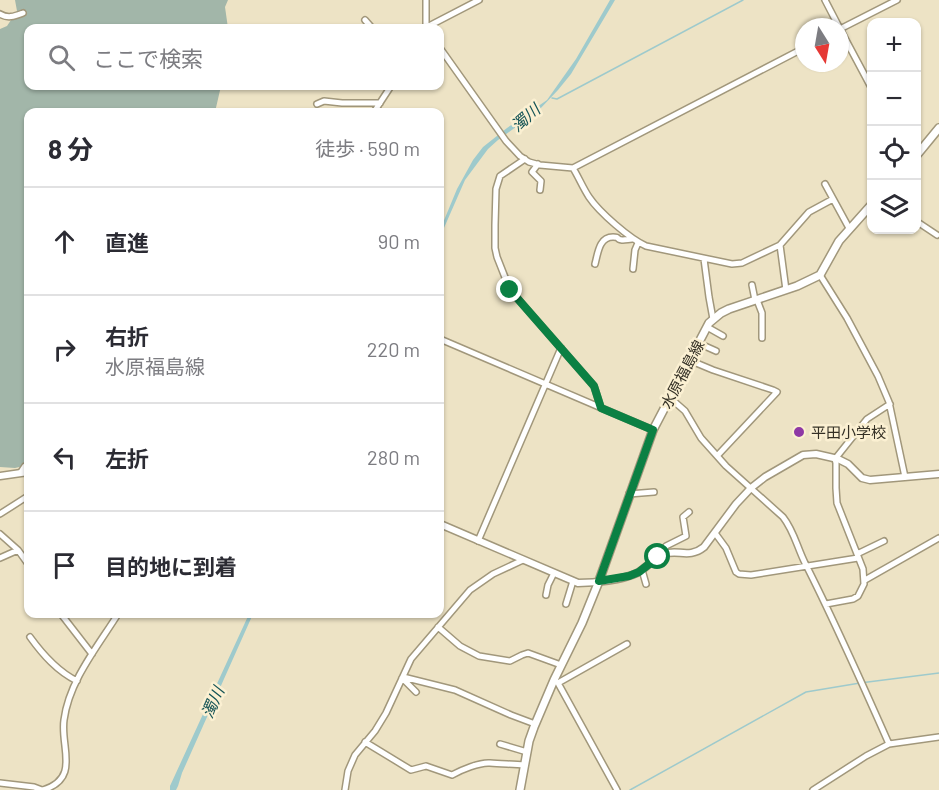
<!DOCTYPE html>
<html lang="ja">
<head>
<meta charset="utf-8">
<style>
	:root { --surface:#fff; --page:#f7f7f7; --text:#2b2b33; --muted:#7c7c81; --line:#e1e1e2 }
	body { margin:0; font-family:Barlow,"Noto Sans JP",sans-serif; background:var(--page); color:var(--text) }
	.controls { position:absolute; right:18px; top:18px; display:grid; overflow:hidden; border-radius:12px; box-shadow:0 2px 4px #0004 }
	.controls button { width:54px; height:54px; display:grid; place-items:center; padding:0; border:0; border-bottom:2px solid var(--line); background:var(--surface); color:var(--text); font:30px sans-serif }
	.compass { position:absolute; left:795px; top:18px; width:54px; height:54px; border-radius:50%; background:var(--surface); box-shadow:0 2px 4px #0004; rotate:169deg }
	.stop { position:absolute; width:18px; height:18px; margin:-14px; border:4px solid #0b8043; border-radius:50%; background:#fff }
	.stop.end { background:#0b8043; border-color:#fff; box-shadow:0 2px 6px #0008 }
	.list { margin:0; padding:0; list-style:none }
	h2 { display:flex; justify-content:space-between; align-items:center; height:78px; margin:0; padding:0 24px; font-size:26px }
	h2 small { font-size:20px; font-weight:400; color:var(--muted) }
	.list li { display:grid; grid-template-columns:39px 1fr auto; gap:18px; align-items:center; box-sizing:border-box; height:108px; padding:0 24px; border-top:2px solid var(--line) }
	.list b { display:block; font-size:22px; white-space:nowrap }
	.list p { margin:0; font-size:20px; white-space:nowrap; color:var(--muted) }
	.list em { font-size:20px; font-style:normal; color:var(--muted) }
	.icon { flex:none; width:33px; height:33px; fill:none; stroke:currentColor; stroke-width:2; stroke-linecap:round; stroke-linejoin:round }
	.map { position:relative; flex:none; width:939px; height:790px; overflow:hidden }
	.search { position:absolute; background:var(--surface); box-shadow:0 2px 4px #0004; left:24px; top:24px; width:420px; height:66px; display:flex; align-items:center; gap:15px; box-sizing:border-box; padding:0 21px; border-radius:12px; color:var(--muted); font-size:22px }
	.panel { position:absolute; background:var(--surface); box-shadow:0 2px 4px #0004; left:24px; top:108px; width:420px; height:510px; border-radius:12px }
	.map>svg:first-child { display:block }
	.green { fill:#a2b6a9 }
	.water { fill:#9ecacc }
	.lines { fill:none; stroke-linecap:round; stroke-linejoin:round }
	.stream { stroke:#9ecacc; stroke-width:1.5 }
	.minor-casing { stroke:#a1977b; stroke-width:8 }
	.tertiary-casing { stroke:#a1977b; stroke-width:9 }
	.secondary-casing { stroke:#a1977b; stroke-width:10 }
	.minor { stroke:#fff; stroke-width:5 }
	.tertiary { stroke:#fff; stroke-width:6 }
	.secondary { stroke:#fff; stroke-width:7 }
	.route { stroke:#0b8043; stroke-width:8 }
	.poi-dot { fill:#8e38a5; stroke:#fbf0d2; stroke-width:2 }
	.labels { text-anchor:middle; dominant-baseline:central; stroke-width:5; stroke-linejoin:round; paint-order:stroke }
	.street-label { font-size:15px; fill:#343025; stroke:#fbf0d2 }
	.poi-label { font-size:15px; fill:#343025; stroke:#fbf0d2; text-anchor:start }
	.water-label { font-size:16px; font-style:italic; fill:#155456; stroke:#fbf0d2 }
</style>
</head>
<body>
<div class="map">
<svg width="939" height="790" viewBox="0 0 939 790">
	<rect width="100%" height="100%" fill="#ede3c5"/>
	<path class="green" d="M15,0H228L225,7L228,28H28V86H221L215,112H28V465L15,468L0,467V29L7,26L17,11Z"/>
	<path class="water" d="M610,0H615L571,74L558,90L539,110L498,140L488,149L465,180L440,237V230L457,189L473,160L483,147L507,128L547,100L576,59Z
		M249,614H253L182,773L178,786L176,790H170V786Z"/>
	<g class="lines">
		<path class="stream" d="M552,98L557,99L743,0
			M630,790L806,692L860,683L939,673"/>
		<defs>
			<path id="minor" d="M426,0V27
				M825,0L839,27
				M0,14C8,19 15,16 23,13
				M365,20L372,28
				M425,28L479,0
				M840,29L872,89
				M840,29L897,0
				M440,48L506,141L520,156L529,162L540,165L573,168L804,48
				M317,104L324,101L342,103H380
				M374,112L391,86
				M525,159L500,176L496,189L495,225V248L497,257L510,290L594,386L601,408
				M538,164L532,172L541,181L540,190
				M573,168C579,178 583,188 589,197C599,212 630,239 646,246L732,264L742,263L780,245L809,212L833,199
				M825,184L849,228
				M916,221L937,235
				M780,245L786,290
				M704,259L709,297L713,319
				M595,264C598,253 599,237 613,237C621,237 615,239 622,240C623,240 632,239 632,239
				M633,269L635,250L638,243
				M820,275L847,318L878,376L889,402L905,477
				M752,285L755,300
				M757,300L762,313V338
				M707,327L723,336
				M440,339L653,430
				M698,343L716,351
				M689,360L713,370L773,390L777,392L717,456
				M669,397L685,411L701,438L726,466L783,517C794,531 797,547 805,563C835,622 862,683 889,744
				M21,472L25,466L28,465
				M629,494L654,492
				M0,514L28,496
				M715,533L726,548L736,572L739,574L751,575L858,558
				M0,534L18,550L28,564
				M478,541L561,348
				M663,554L666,546L686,536L683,517L689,512
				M857,554L884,541
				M0,558L18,550
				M642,570L646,584
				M865,580L939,538
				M546,595L548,585L554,573
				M566,604L573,581
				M826,604L853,599L858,596L864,584L863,569L837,503L836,488V463L835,459L867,419L890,404
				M61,614L92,654
				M438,627L460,646L479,656L510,661L522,655L528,653L561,665
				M30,637C43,655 57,671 77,681
				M403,677L455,690L511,715L535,724
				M402,678L416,692
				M554,680L558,683L617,790
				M558,683L627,644
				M365,742L411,770L426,766L452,775C461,770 480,762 490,763C501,764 513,764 524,765
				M500,744L527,752
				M0,783L34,787L42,790
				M43,790C81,778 60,747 64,720C69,681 98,646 118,614
				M345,790L348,771L355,755L375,731L386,713L411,659L470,590L493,574L523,560
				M813,790L866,756L889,744L939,737"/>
			<path id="tertiary" d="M0,476L28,472
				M440,524L578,583C595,583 622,580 637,573C647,568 654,557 664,554C678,549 689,559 704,547L736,504L751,488L765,477L803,455L816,454L838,459L848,464L862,478L870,480L939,474"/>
			<path id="secondary" d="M916,156L939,128
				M520,790L529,741L534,727L554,680L582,623L599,581L653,430L709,323L721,313L729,309L797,286L820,275L839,241L872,204"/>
		</defs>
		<use href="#minor" class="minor-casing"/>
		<use href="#tertiary" class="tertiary-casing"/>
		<use href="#secondary" class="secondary-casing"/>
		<use href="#minor" class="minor"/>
		<use href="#tertiary" class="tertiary"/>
		<use href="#secondary" class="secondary"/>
	</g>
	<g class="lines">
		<path class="route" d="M510,290L594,386L601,408L653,430L599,581L629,576L639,572L658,557"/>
	</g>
	<circle class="poi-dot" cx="799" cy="432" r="6"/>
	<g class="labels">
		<g class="street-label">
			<text transform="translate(682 374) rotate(-62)">水原福島線</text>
		</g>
		<g class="poi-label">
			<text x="811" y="432">平田小学校</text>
		</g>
		<g class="water-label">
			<text transform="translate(525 117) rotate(-41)">濁川</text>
			<text transform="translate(212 702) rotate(-66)">濁川</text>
		</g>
	</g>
</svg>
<div class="controls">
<button>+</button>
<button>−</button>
<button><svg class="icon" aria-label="locate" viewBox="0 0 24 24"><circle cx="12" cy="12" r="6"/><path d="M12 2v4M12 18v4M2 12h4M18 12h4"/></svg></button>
<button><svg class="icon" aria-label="layers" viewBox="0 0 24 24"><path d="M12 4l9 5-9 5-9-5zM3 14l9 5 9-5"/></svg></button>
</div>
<svg class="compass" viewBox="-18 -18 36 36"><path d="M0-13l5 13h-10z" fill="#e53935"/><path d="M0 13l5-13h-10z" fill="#7c7c81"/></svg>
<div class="stop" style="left:658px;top:557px"></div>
<div class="stop end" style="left:510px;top:290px"></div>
<div class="search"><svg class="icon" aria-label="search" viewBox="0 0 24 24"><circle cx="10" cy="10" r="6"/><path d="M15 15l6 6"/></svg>ここで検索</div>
<section class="panel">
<h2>8 分<small>徒歩 · 590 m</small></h2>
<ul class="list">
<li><svg class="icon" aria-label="ahead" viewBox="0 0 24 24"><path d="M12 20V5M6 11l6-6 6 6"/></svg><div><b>直進</b></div><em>90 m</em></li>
<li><svg class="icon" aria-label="right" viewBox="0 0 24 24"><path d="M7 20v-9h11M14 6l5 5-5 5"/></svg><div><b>右折</b><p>水原福島線</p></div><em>220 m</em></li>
<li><svg class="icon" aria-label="left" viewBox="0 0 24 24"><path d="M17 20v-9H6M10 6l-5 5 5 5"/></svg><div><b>左折</b></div><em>280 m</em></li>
<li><svg class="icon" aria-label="arrive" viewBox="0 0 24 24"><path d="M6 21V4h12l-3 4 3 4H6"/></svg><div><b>目的地に到着</b></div></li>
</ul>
</section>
</div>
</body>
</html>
